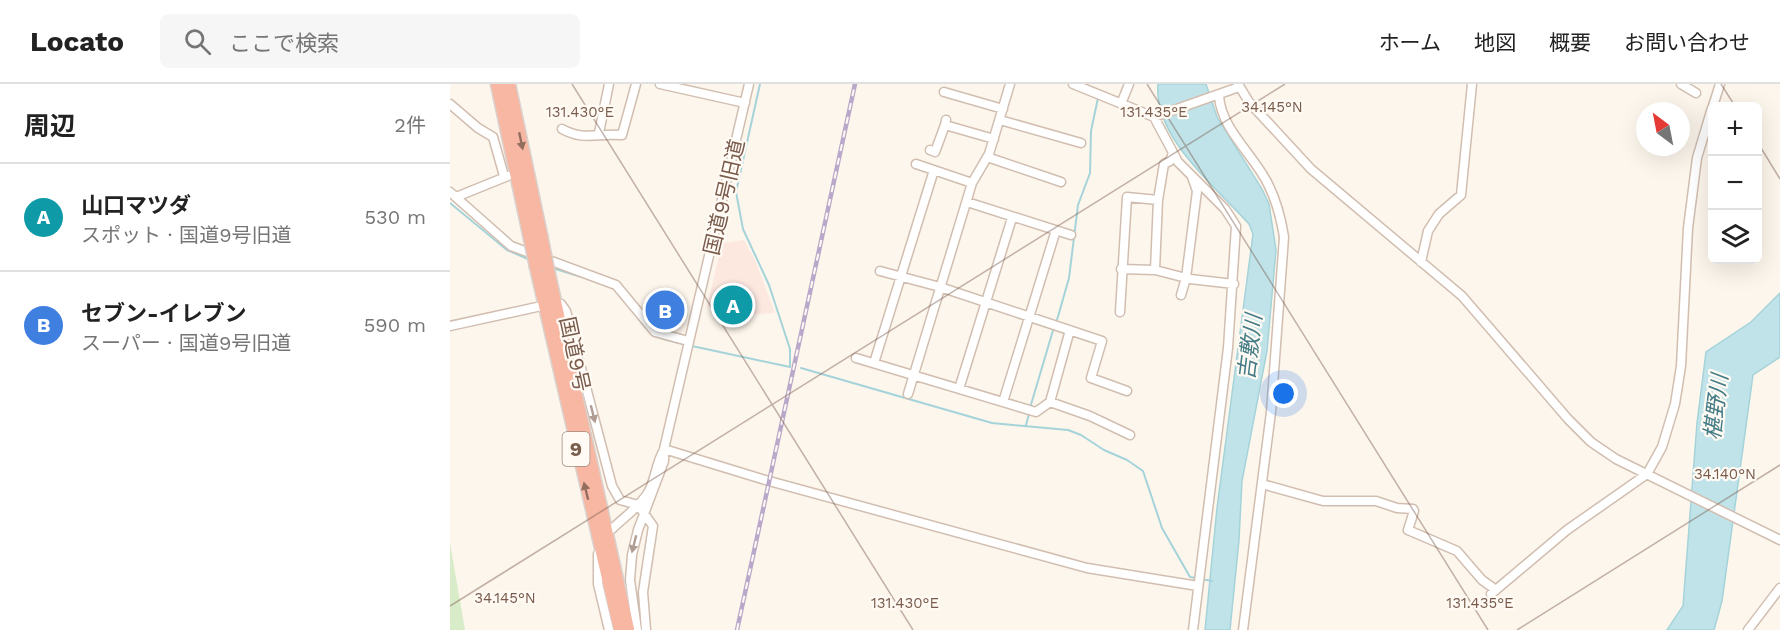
<!DOCTYPE html>
<html lang="ja">
<head>
<meta charset="utf-8">
<style>
	:root { --surface:#fff; --page:#f6f6f6; --text:#222; --muted:#767676; --line:#e0e0e0; --accent:#e76f51 }
	body { margin:0; font-family:"Work Sans","Noto Sans JP",sans-serif; background:var(--page); color:var(--text) }
	.controls { position:absolute; right:18px; top:18px; display:grid; overflow:hidden; border-radius:9px; box-shadow:0 6px 24px #0002 }
	.controls button { width:54px; height:54px; display:grid; place-items:center; padding:0; border:0; border-bottom:2px solid var(--line); background:var(--surface); color:var(--text); font:30px sans-serif }
	.compass { position:absolute; left:1186px; top:18px; width:54px; height:54px; border-radius:50%; background:var(--surface); box-shadow:0 6px 24px #0002; rotate:328deg }
	.you { position:absolute; left:834px; top:310px; width:21px; height:21px; margin:-15px; border:4px solid #fff; border-radius:50%; background:#1a73e8; box-shadow:0 0 0 9px #1a73e833 }
	.badge { display:grid; place-items:center; width:39px; height:39px; border-radius:50%; background:var(--accent); color:#fff; font-size:20px; font-weight:700 }
	.pin { position:absolute; translate:-50% -50%; border:3px solid #fff; box-shadow:0 2px 6px #0006 }
	.list { margin:0; padding:0; list-style:none }
	h2 { display:flex; justify-content:space-between; align-items:center; height:78px; margin:0; padding:0 24px; font-size:26px }
	h2 small { font-size:20px; font-weight:400; color:var(--muted) }
	.list li { display:grid; grid-template-columns:39px 1fr auto; gap:18px; align-items:center; box-sizing:border-box; height:108px; padding:0 24px; border-top:2px solid var(--line) }
	.list b { display:block; font-size:22px; white-space:nowrap }
	.list p { margin:0; font-size:20px; white-space:nowrap; color:var(--muted) }
	.list em { font-size:20px; font-style:normal; color:var(--muted) }
	.icon { flex:none; width:33px; height:33px; fill:none; stroke:currentColor; stroke-width:2; stroke-linecap:round; stroke-linejoin:round }
	.map { position:relative; flex:none; width:1330px; height:546px; overflow:hidden }
	header { display:flex; align-items:center; gap:36px; box-sizing:border-box; height:84px; padding:0 30px; background:var(--surface); border-bottom:2px solid var(--line) }
	header strong { font-size:28px }
	nav { display:flex; gap:33px; margin-inline-start:auto; font-size:21px }
	.search { width:420px; height:54px; background:var(--page); display:flex; align-items:center; gap:15px; box-sizing:border-box; padding:0 21px; border-radius:9px; color:var(--muted); font-size:22px }
	main { display:flex }
	aside { flex:1; background:var(--surface) }
	.map>svg:first-child { display:block }
	.commercial { fill:#fde8e0 }
	.green { fill:#d8ecc9 }
	.water { fill:#bfe3e8; stroke:#a5d3da; stroke-width:1.5 }
	.lines { fill:none; stroke-linecap:round; stroke-linejoin:round }
	.stream { stroke:#a5d3da; stroke-width:2 }
	.minor-casing { stroke:#d1beb0; stroke-width:11 }
	.highway-casing { stroke:#dad1cd; stroke-width:15 }
	.minor { stroke:#fff; stroke-width:8 }
	.highway { stroke:#f7b7a3; stroke-width:12 }
	.rail-casing { stroke:#b9a8c9; stroke-width:4.5 }
	.rail { stroke:#fffaf3; stroke-width:2; stroke-dasharray:7; stroke-linecap:butt }
	.highway-bridge-casing { stroke:#dad1cd; stroke-width:15; stroke-linecap:butt }
	.highway-bridge { stroke:#f7b7a3; stroke-width:12 }
	.oneway { fill:#936e5e }
	.oneway2 { fill:#af9d94 }
	.ticks { fill:none; stroke:#7a5c4d; stroke-width:1.5; stroke-opacity:0.45 }
	.labels { text-anchor:middle; dominant-baseline:central; stroke-width:4.5; stroke-linejoin:round; paint-order:stroke }
	.shield { fill:#fffaf3; stroke:#a28b7f; stroke-width:1.5 }
	.shield-label { font-size:20px; font-weight:bold; fill:#7a5c4d }
	.street-label { font-size:21px; fill:#7a5c4d; stroke:#fffaf3 }
	.water-label { font-size:22px; font-style:italic; fill:#437c86; stroke:#fffaf3 }
	.ticks-label { font-size:15px; text-anchor:middle; fill:#7a5c4d; stroke:#fffaf3; stroke-width:4.5; stroke-linejoin:round; paint-order:stroke }
</style>
</head>
<body>
<header>
<strong>Locato</strong>
<div class="search"><svg class="icon" aria-label="search" viewBox="0 0 24 24"><circle cx="10" cy="10" r="6"/><path d="M15 15l6 6"/></svg>ここで検索</div>
<nav><a>ホーム</a><a>地図</a><a>概要</a><a>お問い合わせ</a></nav>
</header>
<main>
<aside>
<h2>周辺<small>2件</small></h2>
<ul class="list">
<li><span class="badge" style="background:#0f9aa8">A</span><div><b>山口マツダ</b><p>スポット · 国道9号旧道</p></div><em>530 m</em></li>
<li><span class="badge" style="background:#3f7fe0">B</span><div><b>セブン-イレブン</b><p>スーパー · 国道9号旧道</p></div><em>590 m</em></li>
</ul>
</aside>
<div class="map">
<svg width="1330" height="546" viewBox="0 0 1330 546">
	<rect width="100%" height="100%" fill="#fdf6ec"/>
	<path class="commercial" d="M294,156L305,176L325,229L295,231L257,223L272,159Z"/>
	<path class="green" d="M0,459L15,546H0Z"/>
	<path class="water" d="M708,0H756L767,33L812,105L819,120L826,166L817,267L792,397L789,456L780,546H755L767,424L803,150L799,140C767,104 703,54 708,0Z
		M1330,209V273L1303,291L1272,517L1264,546H1217L1233,522L1247,339L1256,268L1301,238Z"/>
	<g class="lines">
		<path class="stream" d="M0,119L57,166L80,176
			M102,184L145,197
			M189,235C200,253 214,256 234,260
			M607,236L619,194L628,121L640,89L641,47L648,14
			M242,262L340,283V265L319,201L293,145L286,108L310,0
			M351,284L542,339L618,346L631,351L654,366L677,376L693,387L712,444L740,493L762,497
			M580,324L604,243
			M576,341L579,330"/>
		<defs>
			<path id="minor" d="M210,0L295,19
				M623,0L704,33L789,3
				M788,0L799,18L861,85L1012,212L1118,335L1141,358L1166,375L1330,456
				M1231,0L1246,9
				M494,8L553,25
				M769,12C771,45 804,71 818,100C827,118 831,134 834,153L821,328L793,546
				M0,20L28,44L43,53L54,92
				M671,20L679,0
				M1263,22L1270,0
				M704,33L728,78L775,125L786,142L778,264L743,546
				M496,36L495,41L544,55
				M550,36L631,59
				M112,45C134,57 146,49 172,51L186,0
				M149,49L159,0
				M480,66L485,68L495,41
				M723,69L720,77L714,80L708,116L705,186L740,195L784,200
				M537,73L611,98
				M466,80L522,99
				M0,108L61,162L166,201L205,248L238,257
				M6,113L58,92
				M517,118L621,151
				M971,178L978,147L989,130L1011,111L1022,0
				M671,185L705,186
				M430,187L490,203L652,257L641,294L677,307
				M731,211L736,194L747,107L742,93
				M670,228L677,113L708,116
				M0,242L105,219L111,220L116,227L162,402L170,416L188,421L203,442L193,508L196,546
				M406,274L586,328L600,318L640,332L680,351
				M424,279L484,86
				M509,305L562,134
				M458,310L522,99L539,70L560,0
				M553,318L606,146
				M600,318L620,246
				M214,365L312,395L637,484L748,502
				M812,400L873,417H926L947,424L963,425L964,427L958,446L1007,467L1032,496L1046,506
				M162,445C174,433 191,422 199,407C206,394 206,378 214,366
				M148,470V500L159,546
				M1041,510L1117,446L1197,390L1212,363L1225,320L1231,282L1238,144L1247,74L1262,24
				M187,546L180,496L182,471L188,446L214,377V365L299,0
				M1298,546L1330,504"/>
			<path id="highway" d="M47,0L79,150
				M59,0L91,151
				M86,183L170,546
				M98,186L178,545"/>
		</defs>
		<use href="#minor" class="minor-casing"/>
		<use href="#highway" class="highway-casing"/>
		<use href="#minor" class="minor"/>
		<use href="#highway" class="highway"/>
		<defs>
			<path id="rail" d="M287,546L405,0"/>
		</defs>
		<use href="#rail" class="rail-casing"/>
		<use href="#rail" class="rail"/>
		<defs>
			<path id="highway-bridge" d="M79,150L86,183
				M91,151L98,186"/>
		</defs>
		<use href="#highway-bridge" class="highway-bridge-casing"/>
		<use href="#highway-bridge" class="highway-bridge"/>
	</g>
	<defs><path id="oneway-solid" d="M-6-.8H1V-3.2L6.5 0L1 3.2V.8H-6Z" transform="scale(1.5)"/></defs>
	<g class="oneway">
		<use href="#oneway-solid" transform="translate(71 57) rotate(78)"/>
		<use href="#oneway-solid" transform="translate(136 407) rotate(-104)"/>
	</g>
	<g class="oneway2">
		<use href="#oneway-solid" transform="translate(143 330) rotate(76)"/>
		<use href="#oneway-solid" transform="translate(184 460) rotate(104)"/>
	</g>
	<path class="ticks" d="M122,0L463,546M697,0L1038,546M1271,0L1285,22M1308,59L1330,95M0,522L835,0M1067,546L1330,381"/>
	<g class="labels">
		<rect class="shield" x="112.5" y="348" width="27" height="34" rx="4.5"/>
		<g class="shield-label">
			<text x="126" y="365">9</text>
		</g>
		<g class="street-label">
			<text transform="translate(274 113) rotate(-77)">国道9号旧道</text>
			<text transform="translate(125 270) rotate(78)">国道9号</text>
		</g>
		<g class="water-label">
			<text transform="translate(800 263) rotate(-83)">吉敷川</text>
			<text transform="translate(1266 323) rotate(-83)">椹野川</text>
		</g>
	</g>
	<g class="ticks-label">
		<text x="822" y="28">34.145°N</text>
		<text x="130" y="33">131.430°E</text>
		<text x="704" y="33">131.435°E</text>
		<text x="1275" y="395">34.140°N</text>
		<text x="55" y="519">34.145°N</text>
		<text x="455" y="524">131.430°E</text>
		<text x="1030" y="524">131.435°E</text>
	</g>
</svg>
<div class="controls">
<button>+</button>
<button>−</button>
<button><svg class="icon" aria-label="layers" viewBox="0 0 24 24"><path d="M12 4l9 5-9 5-9-5zM3 14l9 5 9-5"/></svg></button>
</div>
<svg class="compass" viewBox="-18 -18 36 36"><path d="M0-13l5 13h-10z" fill="#e53935"/><path d="M0 13l5-13h-10z" fill="#767676"/></svg>
<div class="you"></div>
<div class="pin badge" style="left:283px;top:221px;background:#0f9aa8">A</div>
<div class="pin badge" style="left:215px;top:226px;background:#3f7fe0">B</div>
</div>
</main>
</body>
</html>
